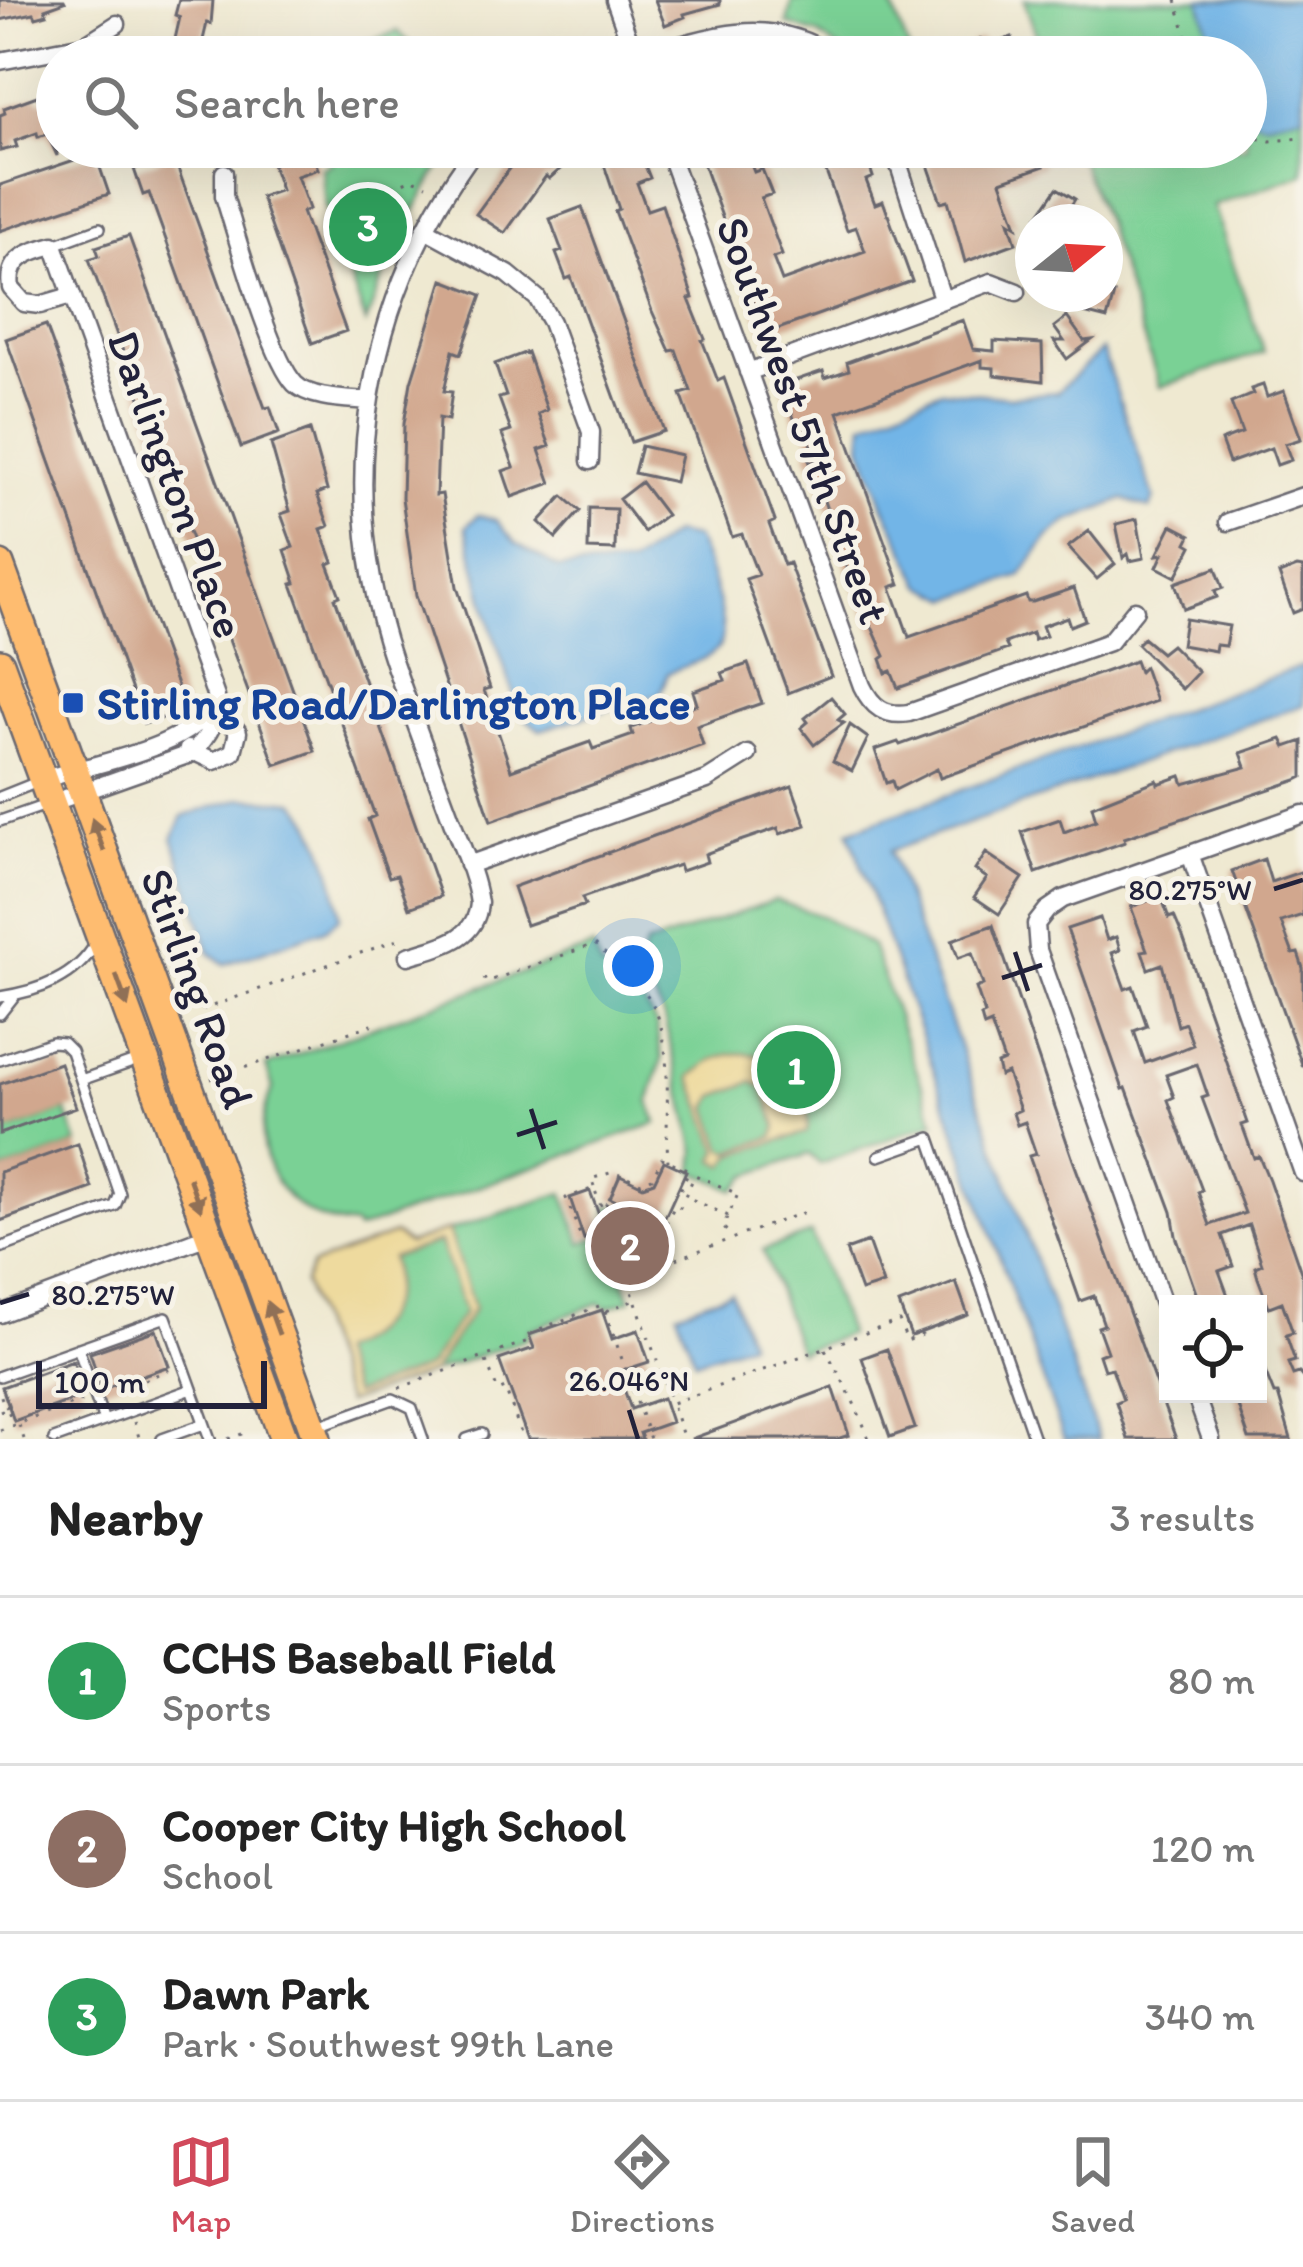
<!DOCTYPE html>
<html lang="en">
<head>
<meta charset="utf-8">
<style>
	:root { --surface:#fff; --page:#f6f6f6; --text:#222; --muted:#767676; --line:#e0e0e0; --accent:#d1495b }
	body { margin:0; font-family:Itim,sans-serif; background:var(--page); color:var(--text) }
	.controls { position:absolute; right:36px; bottom:36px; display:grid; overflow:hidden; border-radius:0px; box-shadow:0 12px 48px #0002 }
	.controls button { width:108px; height:108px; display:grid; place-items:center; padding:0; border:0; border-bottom:3px solid var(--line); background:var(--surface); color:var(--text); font:60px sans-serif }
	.compass { position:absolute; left:1015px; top:204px; width:108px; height:108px; border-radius:50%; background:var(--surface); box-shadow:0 12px 48px #0002; rotate:72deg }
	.scale { position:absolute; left:36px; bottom:30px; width:231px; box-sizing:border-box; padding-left:12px; border:6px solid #22223b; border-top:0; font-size:33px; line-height:42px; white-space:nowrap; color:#22223b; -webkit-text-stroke:9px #f7f3e8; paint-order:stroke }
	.you { position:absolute; left:633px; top:966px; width:42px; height:42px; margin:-30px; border:9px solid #fff; border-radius:50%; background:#1a73e8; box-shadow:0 0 0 18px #1a73e833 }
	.badge { display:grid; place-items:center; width:78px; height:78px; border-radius:50%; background:var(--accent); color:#fff; font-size:39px; font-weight:700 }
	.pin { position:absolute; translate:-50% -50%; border:6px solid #fff; box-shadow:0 3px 12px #0006 }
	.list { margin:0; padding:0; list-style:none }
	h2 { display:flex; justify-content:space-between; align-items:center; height:156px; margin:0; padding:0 48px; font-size:51px }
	h2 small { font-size:39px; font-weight:400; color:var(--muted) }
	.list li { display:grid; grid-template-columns:78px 1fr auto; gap:36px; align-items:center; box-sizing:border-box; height:168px; padding:0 48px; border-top:3px solid var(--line) }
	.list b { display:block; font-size:45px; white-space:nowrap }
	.list p { margin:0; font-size:39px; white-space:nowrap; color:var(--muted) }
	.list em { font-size:39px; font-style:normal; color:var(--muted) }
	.icon { flex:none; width:66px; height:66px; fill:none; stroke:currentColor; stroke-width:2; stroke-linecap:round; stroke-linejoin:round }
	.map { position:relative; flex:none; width:1303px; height:1439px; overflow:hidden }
	.search { position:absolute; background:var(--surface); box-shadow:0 12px 48px #0002; left:36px; right:36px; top:36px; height:132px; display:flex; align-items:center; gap:30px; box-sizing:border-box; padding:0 42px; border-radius:66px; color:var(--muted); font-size:45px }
	.sheet { height:660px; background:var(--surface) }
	nav { display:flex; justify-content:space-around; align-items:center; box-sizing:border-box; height:168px; border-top:3px solid var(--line); background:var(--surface); font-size:33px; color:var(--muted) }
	nav a { display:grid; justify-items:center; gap:6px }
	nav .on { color:var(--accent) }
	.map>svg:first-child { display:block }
	.green { fill:#7ad195; stroke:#4e7a68; stroke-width:3 }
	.sand { fill:#eeda9e; stroke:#887e6c; stroke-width:3; fill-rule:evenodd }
	.water { fill:#72b5e7; stroke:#4a6c91; stroke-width:3 }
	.building { fill:#d1a78e; fill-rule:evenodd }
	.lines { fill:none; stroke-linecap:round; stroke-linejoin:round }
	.service-casing { stroke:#6a6870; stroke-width:14 }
	.minor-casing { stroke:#6a6870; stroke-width:21 }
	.primary-casing { stroke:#6a6870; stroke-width:32 }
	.path { stroke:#6a6870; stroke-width:3; stroke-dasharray:3 9; stroke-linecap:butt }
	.service { stroke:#fff; stroke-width:9 }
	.minor { stroke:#fff; stroke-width:16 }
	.primary { stroke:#febc70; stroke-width:27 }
	.oneway { fill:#906f56 }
	.ticks { fill:none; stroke:#22223b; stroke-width:4.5 }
	.transit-dot { fill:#1a4fb4; stroke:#f7f3e8; stroke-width:4.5 }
	.labels { text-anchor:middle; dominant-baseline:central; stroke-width:10; stroke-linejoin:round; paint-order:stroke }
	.street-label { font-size:45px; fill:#22223b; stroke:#f7f3e8 }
	.transit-label { font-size:45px; font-weight:bold; fill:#164399; stroke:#f7f3e8; text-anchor:start }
	.ticks-label { font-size:30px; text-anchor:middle; fill:#22223b; stroke:#f7f3e8; stroke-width:10; stroke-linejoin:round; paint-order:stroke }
</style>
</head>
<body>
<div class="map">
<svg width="1303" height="1439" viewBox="0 0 1303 1439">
	<rect width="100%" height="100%" fill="#f7f3e8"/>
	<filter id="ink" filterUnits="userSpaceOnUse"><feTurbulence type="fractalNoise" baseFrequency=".00833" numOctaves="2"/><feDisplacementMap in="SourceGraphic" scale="24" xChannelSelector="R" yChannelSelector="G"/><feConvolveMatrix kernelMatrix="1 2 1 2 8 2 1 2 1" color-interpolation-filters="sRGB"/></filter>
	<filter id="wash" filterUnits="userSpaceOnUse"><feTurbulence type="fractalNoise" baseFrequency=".004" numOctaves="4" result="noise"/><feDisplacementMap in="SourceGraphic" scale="48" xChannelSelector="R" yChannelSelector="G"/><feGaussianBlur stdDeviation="2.7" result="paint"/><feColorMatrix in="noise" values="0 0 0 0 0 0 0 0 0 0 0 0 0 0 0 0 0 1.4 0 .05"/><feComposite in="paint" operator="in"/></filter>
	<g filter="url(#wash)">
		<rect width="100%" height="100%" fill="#efe9d1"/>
		<path class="green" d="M792,0H890L909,51L894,57H851L817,34L787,24Z
			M1024,0H1303V174L1213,206L1264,352L1160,387L1105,222L1075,147H1246V57H1044Z
			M398,31L423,57H326Z
			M325,147H451L393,248L366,323L325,206L322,168L331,164Z
			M775,900L824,917L872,946L935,1122L820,1164L809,1154L748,1175L735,1190L694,1171L696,1151L664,1018L640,964L645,946Z
			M593,947L601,968L639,995L656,1024L662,1059L649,1102L657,1123L357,1230L355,1226C283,1222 242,1153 273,1088L266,1066Z
			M66,1110L78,1144L0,1172V1134Z
			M563,1193L582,1243L607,1234L631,1299L607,1308L599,1303L529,1330L526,1339L346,1403L304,1283L312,1265L394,1235L408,1244Z
			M610,1205L647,1222L628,1264L608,1209Z
			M811,1233L848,1334L799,1352L763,1250Z"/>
		<path class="sand" d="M730,1054C777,1049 814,1083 807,1132L733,1155L725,1166L715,1160L719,1150L691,1077L712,1060ZM752,1082L763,1087L777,1127L773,1137L731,1152L723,1148L709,1108L715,1096Z
			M448,1230L474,1308L432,1372L346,1403L304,1283L312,1265L394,1234L408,1244ZM440,1242L464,1312L428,1367L353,1395L337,1352C379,1335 402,1304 391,1258Z"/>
		<path class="water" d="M1200,0H1303V114L1265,123L1246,117V57H1217Z
			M1102,350L1154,498L1150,509L1124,499L1067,522L1048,537L1021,576L951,599L922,585L884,506L862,445L864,423L942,390L1010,397L1057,392Z
			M478,515L496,520L516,543L558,568L630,565L673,534L695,538C706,555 732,631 719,647C709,660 683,666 668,673L660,694L540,730L520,714L492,630L466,527Z
			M1303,666V705L890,851L1099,1439H1064L849,831Z
			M242,798L296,802C320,828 337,881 340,917L326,929L225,964L210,953L173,838L183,816Z
			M731,1292L749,1342L695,1361L677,1312Z"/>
		<g id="blocks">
			<path class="building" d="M0,0H64L65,2L45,9L47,14L36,17L34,13L0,20Z
				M179,0H213L211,24L207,23L199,57H171L180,17L175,15Z
				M655,0H720V4L684,14L685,17L665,25Z
				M1012,37L1019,57H961L972,51L970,43L981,39L984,47Z
				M37,96L39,101L51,96L57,114V156L47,134L38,137L37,133L15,141L17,147L0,151V115L5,113L4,108Z
				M266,147H310L318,169L297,176L309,209L302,212L346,331L312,343L261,197L281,190Z
				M533,147H555L568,162L549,179L546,176L505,233L476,214L513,163Z
				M598,147H631L637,165L644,163L650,178L637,183L647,210L662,205L693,298L689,299L705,339L702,340L718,381L724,378L775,521L769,524L784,565L789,563L831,676L788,693L746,579L758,575L742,534L732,537L725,517L681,394L691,391L676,350L670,351L652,311L615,211L619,209Z
				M697,147H744L754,172L762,169L772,194L761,198L782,255L773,258L782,281L865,251L856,227L847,230L817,147H863L873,177L866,180L875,204L883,201L912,281L764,334Z
				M972,147H979L982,155L1005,147L1009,155L1018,152L1025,158L1039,152L1044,166L1001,181L1017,226L1009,221L1016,243L965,262L948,200L941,202L927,162Z
				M95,153L109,194L0,231V185Z
				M173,155L265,408L270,407L279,433L241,447L149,193L143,195L134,169Z
				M1057,188L1075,199L1061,222H1034Z
				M582,207L664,431L631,442L571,277L566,279L556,253L562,251L550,219Z
				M129,236L315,751L275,765L89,259L99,256L96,247Z
				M443,280L482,295L461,354L453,351L444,391L452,392L448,420L439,418L436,495L442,494L457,587L490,688L484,690L511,770L590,742L593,749L633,735L631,728L697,704L693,691L725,680L722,673L748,664L762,703L697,726L703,745L491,821L416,596L402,498L404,424L411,382Z
				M1047,294H1114L1107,319L1076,311L1081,307L1046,298Z
				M1067,317L1084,341L1092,340L1067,359L1054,341H1064L1054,327Z
				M963,320L973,349L994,351V341L1042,344L1043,381L994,375V368L982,367V360L838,412L900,584L891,587L909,637L1026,596L1028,602H1033L1074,588L1085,620L1070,626L1067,617L1042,626L1046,636L1034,640L1032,633L1005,643L1008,649L898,688L891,671L886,673L881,659L885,656L850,578L819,486L826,483L817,460L810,463L806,451L813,449L804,424L797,427L782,385L823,371L825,378L849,370L847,362Z
				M46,325L186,710L144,724L6,339Z
				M527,352L547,410L538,414L550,446L539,450L551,483L512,497L503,471L514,467L502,434L511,431L499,398L506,396L495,364Z
				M1263,385L1267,397L1284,391L1301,439L1285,444L1291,460L1277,465L1271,448L1229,463L1221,441L1242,433L1231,403L1253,394L1251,389Z
				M310,430L327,490L317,494L329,526L321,529L333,562L328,564L340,596L335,598L441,896L409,908L397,875L389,877L368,819L375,816L292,584L296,583L285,550L293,547L281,514L290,511L271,444Z
				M641,446L681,455L675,482L634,473Z
				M641,482L666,515L644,532L619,499Z
				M563,496L580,511L556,538L539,522Z
				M589,508L616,509L615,550L588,549Z
				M1137,519L1144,558L1130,561L1128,554L1123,558L1116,524Z
				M1172,525L1191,535L1187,543L1192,546L1176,577L1157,567L1163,554L1157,555Z
				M1089,531L1115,564L1097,579L1068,547Z
				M1297,567L1303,568V609L1293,613L1279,574Z
				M1216,568L1223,588L1215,591L1217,597L1184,609L1175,583Z
				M1185,619L1229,626L1225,646L1216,645L1215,651L1181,645Z
				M1143,638L1161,653L1171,645L1198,672L1182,689L1137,644Z
				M1135,661L1139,672L1144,667L1156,701L940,778L937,769L895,790L892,781L886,783L875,750L898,742L900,745Z
				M831,697L845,714L838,720L844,723L814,745L801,728L808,722L805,718Z
				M850,725L868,738L852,771L833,761Z
				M1282,739L1286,747L1303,741V777L1297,780L1124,838L1125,842L1036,873L1022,832L1060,819L1064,832L1096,820L1092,806L1157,780L1158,784L1181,776L1184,784L1246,767L1241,753Z
				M792,786L806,825L780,834L778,828L737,842L705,854L707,862L681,871L679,865L647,875L582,898L585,905L526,925L513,887Z
				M986,853L1023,878L999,914L974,897L987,878L975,870Z
				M1264,859L1271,882L1303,871V915L1281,922L1293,954L1298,953L1303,968V1067L1232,871Z
				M1161,896L1169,918L1174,916L1183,937L1248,1123L1242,1125L1254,1158L1259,1156L1269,1180L1303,1278V1378L1299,1373L1293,1375L1288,1363L1295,1361L1286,1335L1293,1333L1282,1302L1269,1307L1258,1278L1255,1267L1262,1264L1249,1225L1222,1235L1233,1266L1219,1271L1231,1304H1200L1176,1236L1172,1212L1126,1088L1123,1089L1067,929L1100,918L1107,940L1116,937L1120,950L1112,953L1125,989L1133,986L1147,1026L1134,1031L1145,1063L1178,1051L1193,1045L1185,1023L1178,1026L1162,964L1148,969L1142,951L1147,950L1131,907ZM1197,1064L1208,1096L1202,1098L1245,1213L1210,1225L1198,1192L1202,1190L1168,1100L1174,1097L1166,1075Z
				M993,925L1073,1160L1176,1439H1128L1116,1402L1123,1399L1112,1368L1104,1370L1099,1355L1107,1352L1098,1327L1104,1325L1094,1296L1080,1301L1029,1156L1036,1154L1025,1122L1017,1125L1013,1113L1020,1110L1007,1073L1000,1076L997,1064L1004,1061L991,1024L984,1027L981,1016L985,1014L976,988L983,985L972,953L958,958L952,940Z
				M60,1063L76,1107L0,1134V1084Z
				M78,1144L92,1188L0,1221V1172Z
				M664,1161L686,1171L665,1217L656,1220L610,1198L620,1175L643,1186L654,1182Z
				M590,1191L605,1231L584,1239L570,1198Z
				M868,1242L883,1284L861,1291L846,1250Z
				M956,1282L968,1315L911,1336L899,1304Z
				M602,1310L612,1339L638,1330L649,1362L618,1372L631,1409L663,1398L671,1422L640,1433L642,1439H528L499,1360L534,1348L529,1335Z
				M156,1330L169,1366L102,1389L90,1353Z
				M887,1349L915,1428L890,1437L862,1358Z
				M1258,1354L1274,1394H1278L1291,1439H1249L1234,1394H1258Z
				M73,1361L85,1395L14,1421L2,1387Z
				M833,1387L849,1435L837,1439H691Z"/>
		</g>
	</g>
	<g filter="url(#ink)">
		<use href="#blocks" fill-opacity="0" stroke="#6a6870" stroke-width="3"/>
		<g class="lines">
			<defs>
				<path id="service" d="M54,245L100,228
					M0,797L40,781
					M0,821L46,805
					M0,997C39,991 76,978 96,943
					M0,1014L15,995
					M0,1060L52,1042L63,1043L71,1051L120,1194L115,1206L0,1248
					M81,1080L141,1059
					M879,1156L930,1138L1034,1439
					M78,1348L104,1421
					M0,1376L166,1317L210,1439
					M318,1426L393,1399L412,1408L423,1439
					M54,1439L192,1389
					M162,1439L204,1424
					M467,1439L482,1434"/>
				<path id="minor" d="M615,0L635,57
					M644,57C709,35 772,14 834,57
					M0,61L84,45L117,24
					M667,147L862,686C872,707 885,717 909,713L1109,642L1135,610
					M893,147L942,298
					M224,173V196C237,236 270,358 295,384C310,399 347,399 368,401
					M425,229L508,274L537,298L551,322L591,432L590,461
					M748,372L991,282L1017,292
					M1228,522L1303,496
					M188,749L214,761L233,752L238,732L216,705
					M45,779C92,764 192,748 213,703
					M54,802L193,753C210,733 217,723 216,697L54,245C30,251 6,258 11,288L24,303L40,305L71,296
					M1190,854L1303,1173
					M468,865L707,780L748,754
					M408,956C440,946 476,941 479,903C475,876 463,850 453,824C433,770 412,715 393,660C333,484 366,295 477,147
					M0,1314L210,1235
					M1168,1318L1038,950L1036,924L1047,910L1063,899L1303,814
					M1195,1394L1211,1439"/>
				<path id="primary" d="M0,565L317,1439
					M0,663L284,1439"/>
			</defs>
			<use href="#service" class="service-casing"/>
			<use href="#minor" class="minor-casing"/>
			<use href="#primary" class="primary-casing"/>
			<path class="path" d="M1176,0L1193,57
				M1246,136L1270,141L1303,138
				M393,248L378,199L381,191L413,179L427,185
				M484,978L486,982L595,944C611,960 630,974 644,991C677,1031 664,1111 668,1161
				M181,999L189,1007L204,1009L397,940
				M211,1079L371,1025L370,1020
				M594,1186L591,1179L613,1172L620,1174
				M609,1199L620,1174L641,1183L652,1178L662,1158L689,1170L678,1195
				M601,1206L594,1188L566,1198L582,1240L608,1231
				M728,1216L685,1196L695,1175L738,1194L723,1227L732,1237
				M654,1222L666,1223L674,1207L679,1209L685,1198
				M636,1302L672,1403L899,1321L907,1341L922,1335L925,1344
				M605,1311L650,1439
				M825,1349C842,1379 857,1406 869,1439
				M486,1361L498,1391L505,1388L523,1439
				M399,1388L528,1341L532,1332L599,1306L605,1311L635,1300L627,1277L652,1221L608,1200L603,1211L627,1277L810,1210
				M122,1389L173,1368
				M0,1398L3,1397L7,1408
				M673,1407L684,1439
				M0,1411L7,1408L13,1423
				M134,1422L139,1437
				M19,1425L24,1439
				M0,1430L86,1399
				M228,1439L250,1431"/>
			<use href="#service" class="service"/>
			<use href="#minor" class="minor"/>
			<use href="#primary" class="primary"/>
		</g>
		<defs><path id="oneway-solid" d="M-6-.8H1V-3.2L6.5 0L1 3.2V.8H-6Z" transform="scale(3)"/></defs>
		<g class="oneway">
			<use href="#oneway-solid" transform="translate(98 835) rotate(-110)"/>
			<use href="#oneway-solid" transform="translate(122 991) rotate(70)"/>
			<use href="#oneway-solid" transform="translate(195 1194) rotate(70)"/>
			<use href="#oneway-solid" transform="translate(273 1318) rotate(-110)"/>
		</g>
	</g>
	<path class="ticks" d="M1274,889L1303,880M1015,952L1028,991M1002,978L1042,965M531,1109L544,1149M517,1135L557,1122M0,1303L29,1294M629,1410L638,1439"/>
	<rect class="transit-dot" x="61" y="691" width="24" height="24" rx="6"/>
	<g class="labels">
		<g class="street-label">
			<text transform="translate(804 420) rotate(70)">Southwest 57th Street</text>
			<text transform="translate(177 484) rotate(70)">Darlington Place</text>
			<text transform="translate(198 988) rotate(70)">Stirling Road</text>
		</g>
		<g class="transit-label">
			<text x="97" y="703">Stirling Road/Darlington Place</text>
		</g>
	</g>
	<g class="ticks-label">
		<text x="1190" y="900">80.275°W</text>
		<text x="113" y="1305">80.275°W</text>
		<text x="629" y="1391">26.046°N</text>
	</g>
</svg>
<div class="controls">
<button><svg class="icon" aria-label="locate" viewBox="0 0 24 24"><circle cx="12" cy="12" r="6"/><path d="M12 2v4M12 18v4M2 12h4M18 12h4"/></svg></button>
</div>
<svg class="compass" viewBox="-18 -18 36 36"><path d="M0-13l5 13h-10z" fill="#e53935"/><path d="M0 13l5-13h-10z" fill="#767676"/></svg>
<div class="scale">100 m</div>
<div class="you"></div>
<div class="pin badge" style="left:796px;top:1070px;background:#2e9e5b">1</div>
<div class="pin badge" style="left:630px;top:1246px;background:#8d6e63">2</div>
<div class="pin badge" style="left:368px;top:227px;background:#2e9e5b">3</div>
<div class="search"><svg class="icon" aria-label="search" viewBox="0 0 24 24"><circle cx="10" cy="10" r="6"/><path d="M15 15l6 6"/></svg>Search here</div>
</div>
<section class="sheet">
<h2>Nearby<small>3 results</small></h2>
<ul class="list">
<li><span class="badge" style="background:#2e9e5b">1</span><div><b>CCHS Baseball Field</b><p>Sports</p></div><em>80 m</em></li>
<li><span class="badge" style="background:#8d6e63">2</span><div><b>Cooper City High School</b><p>School</p></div><em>120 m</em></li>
<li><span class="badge" style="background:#2e9e5b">3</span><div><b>Dawn Park</b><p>Park · Southwest 99th Lane</p></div><em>340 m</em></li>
</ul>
</section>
<nav>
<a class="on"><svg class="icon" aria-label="map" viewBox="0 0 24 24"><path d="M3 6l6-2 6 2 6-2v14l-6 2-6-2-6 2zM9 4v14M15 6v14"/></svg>Map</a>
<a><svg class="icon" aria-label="directions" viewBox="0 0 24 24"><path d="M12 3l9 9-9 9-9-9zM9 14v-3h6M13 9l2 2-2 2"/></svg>Directions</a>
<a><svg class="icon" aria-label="saved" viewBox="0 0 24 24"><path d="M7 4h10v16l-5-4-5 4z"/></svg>Saved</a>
</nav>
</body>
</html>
